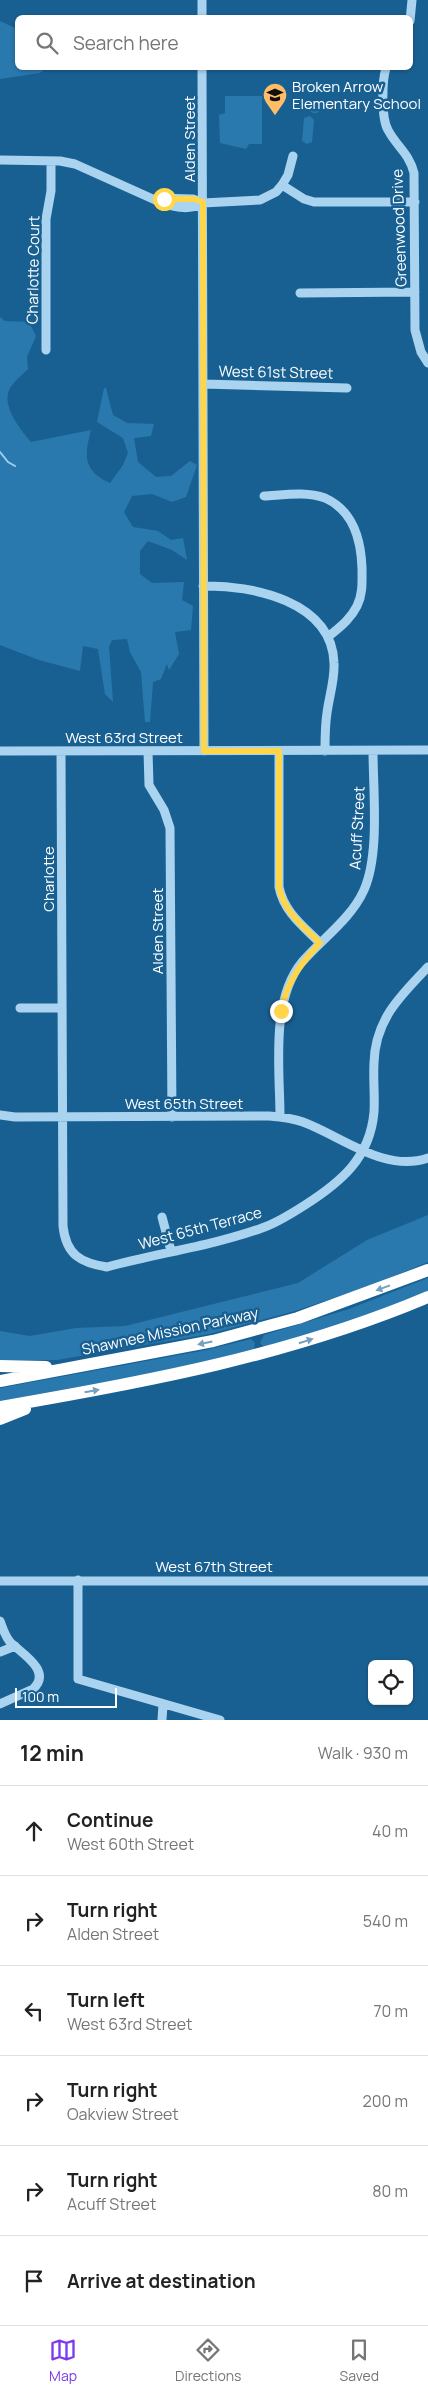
<!DOCTYPE html>
<html lang="en">
<head>
<meta charset="utf-8">
<style>
	:root { --surface:#fff; --page:#f2f2f2; --text:#222; --muted:#767676; --line:#e0e0e0; --accent:#7c3aed }
	body { margin:0; font-family:Manrope,sans-serif; background:var(--page); color:var(--text) }
	.controls { position:absolute; right:15px; bottom:15px; display:grid; overflow:hidden; border-radius:8px; box-shadow:0 1px 4px #0004 }
	.controls button { width:45px; height:45px; display:grid; place-items:center; padding:0; border:0; border-bottom:1px solid var(--line); background:var(--surface); color:var(--text); font:25px sans-serif }
	.scale { position:absolute; left:15px; bottom:12px; width:102px; box-sizing:border-box; padding-left:5px; border:2px solid #fff; border-top:0; font-size:14px; line-height:18px; white-space:nowrap; color:#fff; -webkit-text-stroke:4px #196092; paint-order:stroke }
	.stop { position:absolute; width:15px; height:15px; margin:-11px; border:4px solid #ffd54a; border-radius:50%; background:#fff }
	.stop.end { background:#ffd54a; border-color:#fff; box-shadow:0 1px 5px #0008 }
	.list { margin:0; padding:0; list-style:none }
	h2 { display:flex; justify-content:space-between; align-items:center; height:65px; margin:0; padding:0 20px; font-size:21px }
	h2 small { font-size:16px; font-weight:400; color:var(--muted) }
	.list li { display:grid; grid-template-columns:32px 1fr auto; gap:15px; align-items:center; box-sizing:border-box; height:90px; padding:0 20px; border-top:1px solid var(--line) }
	.list b { display:block; font-size:19px; white-space:nowrap }
	.list p { margin:0; font-size:16px; white-space:nowrap; color:var(--muted) }
	.list em { font-size:16px; font-style:normal; color:var(--muted) }
	.icon { flex:none; width:28px; height:28px; fill:none; stroke:currentColor; stroke-width:2; stroke-linecap:round; stroke-linejoin:round }
	.map { position:relative; flex:none; width:428px; height:1720px; overflow:hidden }
	.search { position:absolute; background:var(--surface); box-shadow:0 1px 4px #0004; left:15px; right:15px; top:15px; height:55px; display:flex; align-items:center; gap:12px; box-sizing:border-box; padding:0 18px; border-radius:8px; color:var(--muted); font-size:19px }
	.sheet { height:605px; background:var(--surface) }
	nav { display:flex; justify-content:space-around; align-items:center; box-sizing:border-box; height:70px; border-top:1px solid var(--line); background:var(--surface); font-size:14px; color:var(--muted) }
	nav a { display:grid; justify-items:center; gap:2px }
	nav .on { color:var(--accent) }
	.map>svg:first-child { display:block }
	.green { fill:#2979ae }
	.lines { fill:none; stroke-linecap:round; stroke-linejoin:round }
	.stream { stroke:#9cd0f2; stroke-width:2 }
	.minor { stroke:#a9d3ef; stroke-width:9 }
	.highway { stroke:#fff; stroke-width:12 }
	.oneway { fill:#75a0be }
	.route { stroke:#ffd54a; stroke-width:6 }
	.labels { text-anchor:middle; dominant-baseline:central; stroke-width:5; stroke-linejoin:round; paint-order:stroke }
	.poi-label { font-size:15px; fill:#fff; stroke:#196092; text-anchor:start }
	.street-label { font-size:15px; fill:#fff; stroke:#196092 }
</style>
</head>
<body>
<div class="map">
<svg width="428" height="1720" viewBox="0 0 428 1720">
	<rect width="100%" height="100%" fill="#196092"/>
	<path class="green" d="M0,21L17,29L18,68H46L40,73L0,79Z
		M225,96H262V144H249L246,149L220,143L219,115L225,113Z
		M308 106a7 7 0 1 1 14 0a7 7 0 1 1-14 0Z
		M310,116L314,120L312,142L307,144L302,141L304,118Z
		M0,317L5,321L29,322L36,336L27,357L28,369C22,375 13,382 9,390C2,407 20,429 31,442L91,430C84,456 83,471 110,483L123,465L128,453L123,438L97,422L104,388H106L113,415L127,423L154,424L151,436L134,438L138,462L156,477L171,476L190,461L197,465L186,497L172,502L152,494L132,496L124,512L133,527L158,531L171,540L183,538L187,560L172,550L148,541L140,551V574L152,583L184,582L182,600L193,606L191,630L175,632L179,654L169,670L167,664L161,679L153,682L150,722H145L141,672L130,652L127,639L112,640L109,647L113,702L105,694L98,649L83,646L80,671L39,660L0,645Z
		M428,1215V1262L375,1284L295,1311L209,1334L57,1360H0V1331L30,1336L76,1328L125,1326L298,1283L367,1240Z
		M428,1278V1291L352,1321L265,1348L260,1343L264,1335L349,1309Z
		M251,1339L255,1343L254,1350L161,1372L0,1401V1388L206,1350Z"/>
	<g class="lines">
		<path class="stream" d="M0,452L8,462L15,466"/>
		<path class="minor" d="M202,0V18
			M410,21L412,0
			M202,68L204,751
			M386,68C382,81 381,118 388,130C397,147 409,153 414,173L415,330L421,352L428,363
			M0,160L60,161L75,164L164,204C178,208 190,210 203,203
			M282,185L304,199L314,202H415
			M157,198L193,199L203,203L260,200L276,192L282,185L288,175L293,156
			M300,293L415,292
			M46,350V219L51,191V161
			M204,384L347,388
			M264,496C283,495 306,491 325,498C354,511 361,540 362,568C362,582 363,594 357,606C350,620 340,627 328,637
			M203,586C252,585 332,601 334,663C335,679 329,697 327,713C325,725 325,738 325,751
			M0,751L428,750
			M61,751L63,1226C66,1255 81,1263 107,1267C158,1253 212,1246 262,1228C277,1223 291,1214 305,1205C341,1182 370,1158 374,1112C375,1096 373,1079 374,1063C375,1020 400,996 428,967
			M148,751L149,785L164,810L170,828L172,1117
			M279,751V887C284,912 303,926 320,943
			M20,1008H62
			M0,1115L15,1117L269,1116C281,1117 292,1118 303,1122C343,1137 385,1173 428,1158
			M280,1117C280,1070 270,1001 302,962C322,939 351,919 364,890C380,854 373,791 373,751
			M162,1217L171,1251
			M78,1580V1679L220,1720
			M0,1581H428
			M0,1621C3,1629 5,1636 10,1642C21,1653 53,1671 33,1689L0,1704
			M0,1652L15,1646
			M162,1720L163,1704"/>
		<path class="highway" d="M0,1366L46,1367
			M0,1381L213,1341L298,1318L428,1270
			M0,1407C146,1382 291,1355 428,1297
			M0,1419L25,1409"/>
	</g>
	<defs><path id="oneway-solid" d="M-6-.8H1V-3.2L6.5 0L1 3.2V.8H-6Z" transform="scale(1.25)"/></defs>
	<g class="oneway">
		<use href="#oneway-solid" transform="translate(383 1288) rotate(160)"/>
		<use href="#oneway-solid" transform="translate(306 1341) rotate(-18)"/>
		<use href="#oneway-solid" transform="translate(205 1343) rotate(168)"/>
		<use href="#oneway-solid" transform="translate(92 1391) rotate(-10)"/>
	</g>
	<g class="lines">
		<path class="route" d="M164,199H194L203,202L204,751H279V887C284,912 303,926 320,943C300,964 287,982 281,1011"/>
	</g>
	<defs>
		<symbol id="school-pin" viewBox="-11 -11 22 30"><path d="M0 17L-7.5 6A9.5 9.5 0 1 1 7.5 6Z" fill="#ffbd67" stroke="#196092"/><path d="M0-5L7-2L0 1L-7-2ZM-4 1L0 2.5L4 1V4Q0 6-4 4Z" fill="#111"/></symbol>
	</defs>
	<g fill-rule="evenodd">
		<use href="#school-pin" x="261" y="81" width="28" height="38"/>
	</g>
	<g class="labels">
		<g class="poi-label">
			<text x="292" y="86">Broken Arrow<tspan x="292" dy="17">Elementary School</tspan></text>
		</g>
		<g class="street-label">
			<text transform="translate(189 139) rotate(-90)">Alden Street</text>
			<text transform="translate(399 228) rotate(-92)">Greenwood Drive</text>
			<text transform="translate(33 270) rotate(-89)">Charlotte Court</text>
			<text transform="translate(276 372) rotate(1)">West 61st Street</text>
			<text x="124" y="737">West 63rd Street</text>
			<text transform="translate(357 828) rotate(-87)">Acuff Street</text>
			<text transform="translate(48 879) rotate(-90)">Charlotte</text>
			<text transform="translate(157 931) rotate(-90)">Alden Street</text>
			<text x="184" y="1103">West 65th Street</text>
			<text transform="translate(200 1228) rotate(-15)">West 65th Terrace</text>
			<text transform="translate(170 1331) rotate(-12)">Shawnee Mission Parkway</text>
			<text x="214" y="1566">West 67th Street</text>
		</g>
	</g>
</svg>
<div class="controls">
<button><svg class="icon" aria-label="locate" viewBox="0 0 24 24"><circle cx="12" cy="12" r="6"/><path d="M12 2v4M12 18v4M2 12h4M18 12h4"/></svg></button>
</div>
<div class="scale">100 m</div>
<div class="stop" style="left:164px;top:199px"></div>
<div class="stop end" style="left:281px;top:1011px"></div>
<div class="search"><svg class="icon" aria-label="search" viewBox="0 0 24 24"><circle cx="10" cy="10" r="6"/><path d="M15 15l6 6"/></svg>Search here</div>
</div>
<section class="sheet">
<h2>12 min<small>Walk · 930 m</small></h2>
<ul class="list">
<li><svg class="icon" aria-label="ahead" viewBox="0 0 24 24"><path d="M12 20V5M6 11l6-6 6 6"/></svg><div><b>Continue</b><p>West 60th Street</p></div><em>40 m</em></li>
<li><svg class="icon" aria-label="right" viewBox="0 0 24 24"><path d="M7 20v-9h11M14 6l5 5-5 5"/></svg><div><b>Turn right</b><p>Alden Street</p></div><em>540 m</em></li>
<li><svg class="icon" aria-label="left" viewBox="0 0 24 24"><path d="M17 20v-9H6M10 6l-5 5 5 5"/></svg><div><b>Turn left</b><p>West 63rd Street</p></div><em>70 m</em></li>
<li><svg class="icon" aria-label="right" viewBox="0 0 24 24"><path d="M7 20v-9h11M14 6l5 5-5 5"/></svg><div><b>Turn right</b><p>Oakview Street</p></div><em>200 m</em></li>
<li><svg class="icon" aria-label="right" viewBox="0 0 24 24"><path d="M7 20v-9h11M14 6l5 5-5 5"/></svg><div><b>Turn right</b><p>Acuff Street</p></div><em>80 m</em></li>
<li><svg class="icon" aria-label="arrive" viewBox="0 0 24 24"><path d="M6 21V4h12l-3 4 3 4H6"/></svg><div><b>Arrive at destination</b></div></li>
</ul>
</section>
<nav>
<a class="on"><svg class="icon" aria-label="map" viewBox="0 0 24 24"><path d="M3 6l6-2 6 2 6-2v14l-6 2-6-2-6 2zM9 4v14M15 6v14"/></svg>Map</a>
<a><svg class="icon" aria-label="directions" viewBox="0 0 24 24"><path d="M12 3l9 9-9 9-9-9zM9 14v-3h6M13 9l2 2-2 2"/></svg>Directions</a>
<a><svg class="icon" aria-label="saved" viewBox="0 0 24 24"><path d="M7 4h10v16l-5-4-5 4z"/></svg>Saved</a>
</nav>
</body>
</html>
